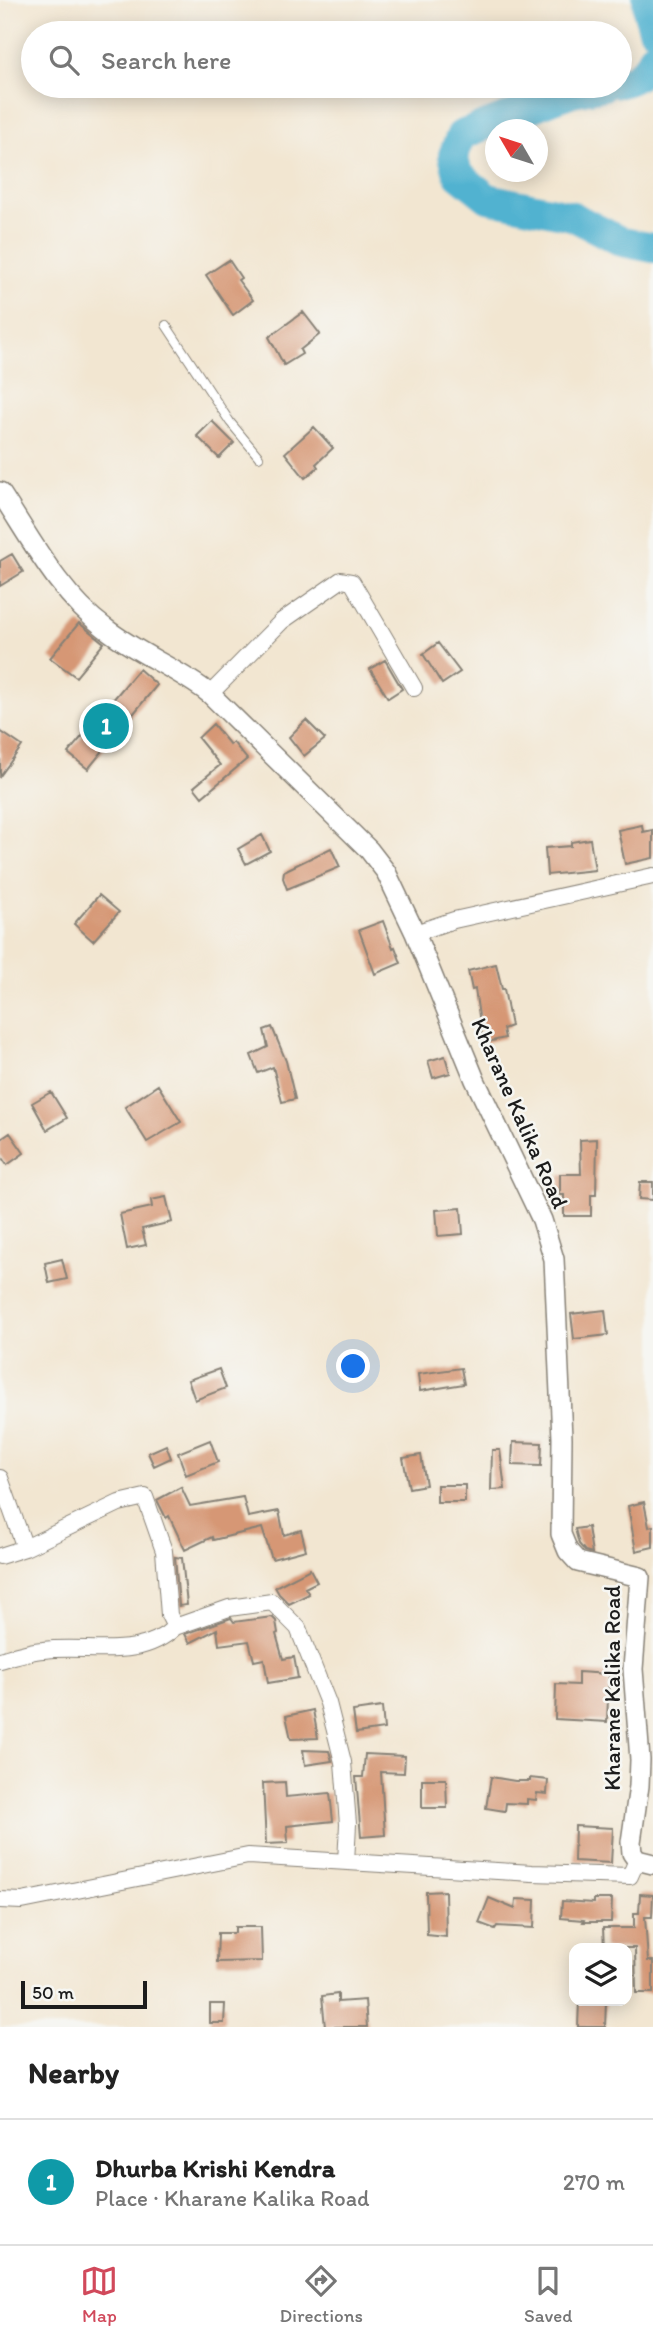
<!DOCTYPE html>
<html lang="en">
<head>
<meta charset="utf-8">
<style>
	:root { --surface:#fff; --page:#f2f2f2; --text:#222; --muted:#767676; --line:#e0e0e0; --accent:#d1495b }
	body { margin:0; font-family:Itim,sans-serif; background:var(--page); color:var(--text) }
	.controls { position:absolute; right:21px; bottom:21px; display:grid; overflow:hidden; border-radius:14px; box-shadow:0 4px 18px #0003 }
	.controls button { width:63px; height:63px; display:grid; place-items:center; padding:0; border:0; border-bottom:2px solid var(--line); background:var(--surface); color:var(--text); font:35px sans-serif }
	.compass { position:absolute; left:485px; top:119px; width:63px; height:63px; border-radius:50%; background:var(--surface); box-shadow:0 4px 18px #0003; rotate:309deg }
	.scale { position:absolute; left:21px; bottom:18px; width:126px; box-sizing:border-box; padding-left:7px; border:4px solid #1c1c1c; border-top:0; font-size:19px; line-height:24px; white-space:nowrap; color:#1c1c1c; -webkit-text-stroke:5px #f6f6f2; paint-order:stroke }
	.you { position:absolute; left:354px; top:1367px; width:24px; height:24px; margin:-18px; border:5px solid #fff; border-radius:50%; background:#1a73e8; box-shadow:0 0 0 10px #1a73e833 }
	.badge { display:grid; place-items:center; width:46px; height:46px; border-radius:50%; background:var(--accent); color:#fff; font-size:23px; font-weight:700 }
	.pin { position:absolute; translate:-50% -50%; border:4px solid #fff; box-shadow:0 2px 7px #0006 }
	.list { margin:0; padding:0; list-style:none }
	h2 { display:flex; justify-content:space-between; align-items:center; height:91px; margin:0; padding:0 28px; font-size:30px }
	h2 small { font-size:23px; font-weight:400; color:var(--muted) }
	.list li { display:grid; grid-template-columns:46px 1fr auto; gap:21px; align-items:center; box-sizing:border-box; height:126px; padding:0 28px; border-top:2px solid var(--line) }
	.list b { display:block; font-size:26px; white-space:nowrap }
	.list p { margin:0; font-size:23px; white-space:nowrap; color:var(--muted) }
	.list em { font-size:23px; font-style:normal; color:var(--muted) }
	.icon { flex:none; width:38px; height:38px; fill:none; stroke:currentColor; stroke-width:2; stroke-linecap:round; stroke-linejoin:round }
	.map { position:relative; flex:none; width:653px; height:2027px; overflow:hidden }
	.search { position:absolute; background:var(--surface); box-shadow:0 4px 18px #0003; left:21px; right:21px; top:21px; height:77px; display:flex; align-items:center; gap:18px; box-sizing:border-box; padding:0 24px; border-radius:38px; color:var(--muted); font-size:26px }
	.sheet { height:217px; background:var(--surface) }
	nav { display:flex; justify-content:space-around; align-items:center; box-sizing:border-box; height:98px; border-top:2px solid var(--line); background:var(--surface); font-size:19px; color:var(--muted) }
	nav a { display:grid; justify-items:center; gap:4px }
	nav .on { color:var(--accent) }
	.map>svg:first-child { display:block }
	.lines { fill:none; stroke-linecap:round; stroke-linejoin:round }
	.river { stroke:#51b2d0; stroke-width:30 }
	.building { fill:#d69774 }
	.service-casing { stroke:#878176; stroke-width:10 }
	.minor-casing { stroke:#878176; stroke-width:18 }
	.tertiary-casing { stroke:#878176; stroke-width:22 }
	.service { stroke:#fff; stroke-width:8 }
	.minor { stroke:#fff; stroke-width:16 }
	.tertiary { stroke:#fff; stroke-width:19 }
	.labels { text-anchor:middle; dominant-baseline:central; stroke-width:5; stroke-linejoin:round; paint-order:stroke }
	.street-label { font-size:23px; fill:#1c1c1c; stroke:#f6f6f2 }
</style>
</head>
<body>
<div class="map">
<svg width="653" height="2027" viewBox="0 0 653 2027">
	<rect width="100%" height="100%" fill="#f6f6f2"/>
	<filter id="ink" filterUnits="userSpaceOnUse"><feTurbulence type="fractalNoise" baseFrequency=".0143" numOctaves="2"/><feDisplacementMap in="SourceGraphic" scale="14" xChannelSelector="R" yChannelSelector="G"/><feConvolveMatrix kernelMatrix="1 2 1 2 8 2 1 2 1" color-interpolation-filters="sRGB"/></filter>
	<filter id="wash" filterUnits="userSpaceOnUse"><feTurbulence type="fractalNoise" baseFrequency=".00686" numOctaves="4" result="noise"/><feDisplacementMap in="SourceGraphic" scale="28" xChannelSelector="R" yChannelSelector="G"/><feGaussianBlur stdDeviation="1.57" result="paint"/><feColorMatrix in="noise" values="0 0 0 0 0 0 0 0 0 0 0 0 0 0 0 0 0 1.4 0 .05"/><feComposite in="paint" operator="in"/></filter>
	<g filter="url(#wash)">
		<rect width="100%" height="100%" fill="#f2e6d1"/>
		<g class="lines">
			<path class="river" d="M647,0L648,13L653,29
				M620,83C635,80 646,71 653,56
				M603,86L572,92L461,135L453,155L458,174L488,198L572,216L622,242L653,248"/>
		</g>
		<g id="blocks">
			<path class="building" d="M229,260L241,278L238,280L253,300L233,315L206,275Z
				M303,312L320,334L300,350L302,354L284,365L269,337Z
				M212,421L234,443L219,458L197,436Z
				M314,427L333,448L316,464L318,467L305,478L285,453Z
				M12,554L23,572L0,586V561Z
				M79,623L104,643L76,677L50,658Z
				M438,643L460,672L442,684L423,654Z
				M385,660L402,689L388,698L370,669Z
				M139,669L157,685L88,769L68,753Z
				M306,720L325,739L304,756L289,737Z
				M213,724L230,745L233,742L247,759L202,797L194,787L220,765L198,738Z
				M0,731L22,746L0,776Z
				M642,825L643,832L653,830V858L625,864L618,830Z
				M262,835L270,851L246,864L238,849Z
				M590,839L595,870L547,875L545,848L571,846V842Z
				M331,848L340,867L287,889L283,878L284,871Z
				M99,895L119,912L93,941L74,924Z
				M383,921L393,948L395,947L401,963L375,974L359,930Z
				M496,964L502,989H504L511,1026L503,1029L505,1038L483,1043L475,989L472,990L468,971Z
				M272,1027L286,1061L295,1099L282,1102L273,1067L258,1073L251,1055L268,1047L264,1030Z
				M445,1056L450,1073L433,1078L428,1061Z
				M158,1085L181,1122L147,1142L125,1107Z
				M51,1092L67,1118L47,1130L32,1103Z
				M10,1133L24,1153L7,1165L0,1155V1140Z
				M597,1139L596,1195H591V1216H564V1195H560V1174H581L580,1140Z
				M640,1182H653V1200L639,1199Z
				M166,1197L172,1222L142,1229L146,1245L127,1249L120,1214L152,1207L151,1200Z
				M461,1208L463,1234L438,1236L436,1210Z
				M62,1259L67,1279L49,1283L45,1263Z
				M605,1310L608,1335L574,1339L571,1314Z
				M461,1368L464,1384L420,1391L418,1374Z
				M219,1369L226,1388L195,1400L188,1380Z
				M210,1440L218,1462L186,1475L178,1453Z
				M513,1442L542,1443L541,1466L512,1465Z
				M166,1445L171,1458L154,1466L148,1453Z
				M492,1450H500L505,1489L491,1490Z
				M421,1455L426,1485L409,1488L403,1458Z
				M437,1485H465V1502H437Z
				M181,1487L190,1506L243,1497L248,1517L279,1511L284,1535L301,1530L306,1550L272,1559L262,1528L213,1540L212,1537L185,1550L169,1516L166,1518L157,1500Z
				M644,1502L649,1527L653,1526V1547L636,1551L628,1506Z
				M588,1527L592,1553L585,1551L579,1544L575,1529Z
				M175,1557L182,1558L187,1605L179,1606Z
				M310,1569L317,1582L305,1588L309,1594L289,1604L279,1594L275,1587Z
				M272,1617L276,1621L278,1633L276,1634L283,1659L294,1657L298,1678L268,1683L264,1659L254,1661L249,1641L219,1645L217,1629L190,1643L185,1634L231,1618L234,1622Z
				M578,1672L609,1674L607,1722L555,1719L556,1684L578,1685Z
				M382,1707L384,1729L356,1733L353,1711Z
				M313,1710L318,1738L291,1739L286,1716Z
				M303,1750L329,1751L332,1761L305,1765Z
				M365,1754L405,1756L404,1773L381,1772L385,1835L361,1837L356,1777H363Z
				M491,1777L515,1781H530V1778L548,1780L547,1794L537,1793L536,1800L527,1799V1804L506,1803L505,1811L486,1808Z
				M422,1779H446L447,1808H422Z
				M285,1782L286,1797L330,1793L333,1821L287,1826L288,1843L266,1844L263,1783Z
				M575,1826L613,1828L611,1863L574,1861Z
				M445,1891L446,1937L427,1935L426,1892Z
				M640,1894L653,1895L652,1917H645L648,1961H653V1993H636L635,1948H604L603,1928H634V1913H639Z
				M489,1898L515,1909L516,1899L535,1900L534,1928L497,1926L495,1929L479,1923Z
				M594,1899H612L611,1922H583L584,1920L561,1918L562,1901L594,1903Z
				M235,1927H261L262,1961L217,1962L218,1933H235Z
				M338,1994V2002L365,2000L367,2027H325L322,1996Z
				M579,2001H606L605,2027H578Z
				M210,2004H225L224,2023H210Z"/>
		</g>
	</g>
	<g filter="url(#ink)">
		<use href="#blocks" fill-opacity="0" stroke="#878176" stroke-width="2"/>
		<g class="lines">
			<defs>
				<path id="service" d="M166,325L230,422L259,457"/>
				<path id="minor" d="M210,694L282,621L341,580L352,582L414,688
					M415,933L454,920L653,876
					M0,1478L25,1548L119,1503L145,1497L164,1551L169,1615L175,1627L229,1608L272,1602L298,1628L328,1703L343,1762L348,1824L346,1862
					M0,1556L25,1548
					M0,1660C14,1656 29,1651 43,1650C88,1644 139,1662 175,1627
					M0,1900L22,1901L248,1856L532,1873L630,1876L637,1860"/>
				<path id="tertiary" d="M0,492C31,539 59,594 105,628C138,654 177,668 210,694L369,850L386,872L415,933L475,1080L542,1220L554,1259L562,1438L561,1534L568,1551L578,1562L640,1577L633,1669L640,1760L639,1786L631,1842L632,1853L637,1860L653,1864"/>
			</defs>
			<use href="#service" class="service-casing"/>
			<use href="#minor" class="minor-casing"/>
			<use href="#tertiary" class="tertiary-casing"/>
			<use href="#service" class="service"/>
			<use href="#minor" class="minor"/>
			<use href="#tertiary" class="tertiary"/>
		</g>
	</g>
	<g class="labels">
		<g class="street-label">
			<text transform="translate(520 1113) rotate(66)">Kharane Kalika Road</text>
			<text transform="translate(612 1688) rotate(-90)">Kharane Kalika Road</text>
		</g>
	</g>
</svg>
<div class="controls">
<button><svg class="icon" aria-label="layers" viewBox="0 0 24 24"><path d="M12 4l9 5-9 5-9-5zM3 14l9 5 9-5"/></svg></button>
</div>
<svg class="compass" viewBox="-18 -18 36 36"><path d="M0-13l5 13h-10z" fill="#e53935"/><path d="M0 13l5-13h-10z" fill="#767676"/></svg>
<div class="scale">50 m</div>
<div class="you"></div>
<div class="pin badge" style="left:106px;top:726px;background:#0f9aa8">1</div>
<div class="search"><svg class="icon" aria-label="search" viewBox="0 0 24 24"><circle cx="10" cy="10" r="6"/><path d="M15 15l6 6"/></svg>Search here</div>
</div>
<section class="sheet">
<h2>Nearby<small></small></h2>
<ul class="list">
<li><span class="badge" style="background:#0f9aa8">1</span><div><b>Dhurba Krishi Kendra</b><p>Place · Kharane Kalika Road</p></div><em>270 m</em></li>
</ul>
</section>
<nav>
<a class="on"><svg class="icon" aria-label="map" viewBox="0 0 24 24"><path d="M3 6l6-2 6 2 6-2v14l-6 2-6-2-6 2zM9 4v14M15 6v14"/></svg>Map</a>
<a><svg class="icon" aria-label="directions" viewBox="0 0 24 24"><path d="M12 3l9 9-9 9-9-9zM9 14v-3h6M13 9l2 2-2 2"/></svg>Directions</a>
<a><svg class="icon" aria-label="saved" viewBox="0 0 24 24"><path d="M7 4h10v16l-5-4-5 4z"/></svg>Saved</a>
</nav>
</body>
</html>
